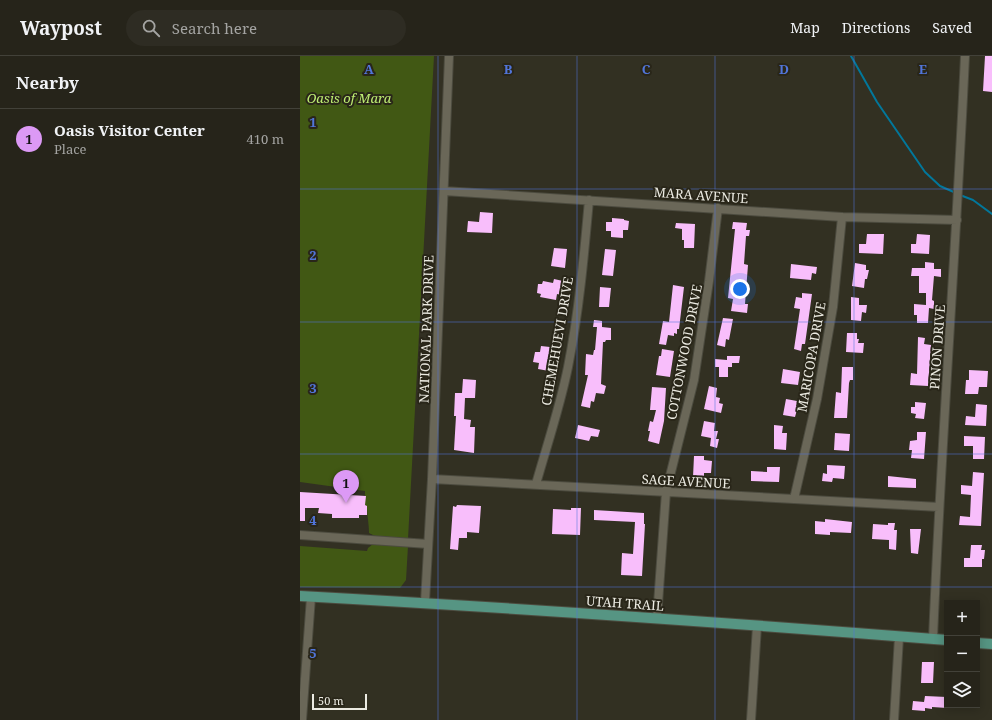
<!DOCTYPE html>
<html lang="en">
<head>
<meta charset="utf-8">
<style>
	:root { --surface:#26241a; --page:#2e2c23; --text:#f1f3f6; --muted:#a4a4a2; --line:#424139; --accent:#dc99f5 }
	body { margin:0; font-family:"Noto Serif",serif; background:var(--page); color:var(--text) }
	.controls { position:absolute; right:12px; bottom:12px; display:grid; overflow:hidden; border-radius:0px; box-shadow:0 2px 10px #0003 }
	.controls button { width:36px; height:36px; display:grid; place-items:center; padding:0; border:0; border-bottom:1px solid var(--line); background:var(--surface); color:var(--text); font:20px sans-serif }
	.scale { position:absolute; left:12px; bottom:10px; width:55px; box-sizing:border-box; padding-left:4px; border:2px solid #ecebe2; border-top:0; font-size:11px; line-height:14px; white-space:nowrap; color:#ecebe2; -webkit-text-stroke:3px #292619; paint-order:stroke }
	.you { position:absolute; left:440px; top:233px; width:14px; height:14px; margin:-10px; border:3px solid #fff; border-radius:50%; background:#1a73e8; box-shadow:0 0 0 6px #1a73e833 }
	.badge { display:grid; place-items:center; width:26px; height:26px; border-radius:50%; background:var(--accent); color:#111; font-size:13px; font-weight:700 }
	.pin { position:absolute; translate:-50% -33px; filter:drop-shadow(0 1px 2px #0008) }
	.pin::after { content:''; position:absolute; top:21px; width:14px; height:12px; background:inherit; clip-path:polygon(0 0,100% 0,50% 100%) }
	.list { margin:0; padding:0; list-style:none }
	h2 { display:flex; justify-content:space-between; align-items:center; height:52px; margin:0; padding:0 16px; font-size:17px }
	h2 small { font-size:13px; font-weight:400; color:var(--muted) }
	.list li { display:grid; grid-template-columns:26px 1fr auto; gap:12px; align-items:center; box-sizing:border-box; height:60px; padding:0 16px; border-top:1px solid var(--line) }
	.list b { display:block; font-size:15px; white-space:nowrap }
	.list p { margin:0; font-size:13px; white-space:nowrap; color:var(--muted) }
	.list em { font-size:13px; font-style:normal; color:var(--muted) }
	.icon { flex:none; width:22px; height:22px; fill:none; stroke:currentColor; stroke-width:2; stroke-linecap:round; stroke-linejoin:round }
	.map { position:relative; flex:none; width:692px; height:664px; overflow:hidden }
	header { display:flex; align-items:center; gap:24px; box-sizing:border-box; height:56px; padding:0 20px; background:var(--surface); border-bottom:1px solid var(--line) }
	header strong { font-size:19px }
	nav { display:flex; gap:22px; margin-inline-start:auto; font-size:14px }
	.search { width:280px; height:36px; background:var(--page); display:flex; align-items:center; gap:10px; box-sizing:border-box; padding:0 14px; border-radius:22px; color:var(--muted); font-size:15px }
	main { display:flex }
	aside { flex:1; background:var(--surface) }
	.map>svg:first-child { display:block }
	.green { fill:#415814 }
	.lines { fill:none; stroke-linecap:round; stroke-linejoin:round }
	.stream { stroke:#02779b; stroke-width:2 }
	.building { fill:#f8befb }
	.minor-casing { stroke:#4c4b3f; stroke-width:10 }
	.major-casing { stroke:#4c4b3f; stroke-width:12 }
	.minor { stroke:#6a6758; stroke-width:8 }
	.major { stroke:#569583; stroke-width:10 }
	.grid { fill:none; stroke:#5175da; stroke-width:1; stroke-opacity:0.55 }
	.labels { text-anchor:middle; dominant-baseline:central; stroke-width:4; stroke-linejoin:round; paint-order:stroke }
	.park-label { font-size:13px; font-style:italic; fill:#beed73; stroke:#292619 }
	.street-label { font-size:13px; fill:#ecebe2; stroke:#292619 }
	.grid-label { font-size:13px; text-anchor:middle; font-weight:bold; fill:#5175da; stroke:#292619; stroke-width:4; stroke-linejoin:round; paint-order:stroke }
</style>
</head>
<body>
<header>
<strong>Waypost</strong>
<div class="search"><svg class="icon" aria-label="search" viewBox="0 0 24 24"><circle cx="10" cy="10" r="6"/><path d="M15 15l6 6"/></svg>Search here</div>
<nav><a>Map</a><a>Directions</a><a>Saved</a></nav>
</header>
<main>
<aside>
<h2>Nearby<small></small></h2>
<ul class="list">
<li><span class="badge">1</span><div><b>Oasis Visitor Center</b><p>Place</p></div><em>410 m</em></li>
</ul>
</aside>
<div class="map">
<svg width="692" height="664" viewBox="0 0 692 664">
	<rect width="100%" height="100%" fill="#323022"/>
	<path class="green" d="M0,0H134L108,483L75,480L69,477C69,468 67,459 67,450L65,449V435L0,426Z
		M73,488L108,490L106,524L100,532L0,531V490L67,495L68,492Z"/>
	<g class="lines">
		<path class="stream" d="M551,0L577,46L625,116L640,130L656,137
			M660,139L673,144L692,158"/>
	</g>
	<path class="building" d="M685,0H692V36L683,35Z
		M180,156L193,157L192,177L167,176L168,165L179,166Z
		M312,162L324,163V164L329,165L328,174H323V182L311,181V175H306V166H312Z
		M433,166L447,167L446,174H450L449,180H446L444,208L448,209L445,248H448L447,257L431,255L433,243L428,242L435,173H432Z
		M376,167L395,168L394,192H384V184H382V173L375,172Z
		M567,178H584L583,198L559,197V188H566Z
		M617,178L630,179L629,198L611,197V188H616Z
		M254,192L267,193L265,212L251,210Z
		M305,193L316,194L313,220L302,219Z
		M625,206L634,207V213H641V221L634,220L632,244L634,245V253L629,252L628,267H617V259H614V248L626,249V237H619V220H611L612,212H625Z
		M555,207L566,209V214H569L567,223H565L564,232L552,230Z
		M491,208L517,211L516,218L512,217L511,224L490,222Z
		M254,223L263,225L261,239L257,238L256,244L240,241L241,238L237,237L238,228H242L243,225L253,227Z
		M373,229L384,231L379,273H377V278L374,277V280L368,279L366,289L359,288L363,265L369,266Z
		M300,231L311,232L309,251H299Z
		M502,237L512,238L505,288H502L501,295L494,293L500,253L494,252L496,241L502,242Z
		M551,241L559,242V249H567L566,257L562,256L561,265L551,264Z
		M423,262L433,263L429,284L426,283L425,291L417,289Z
		M294,264L302,265V271L311,272V284H306L305,286H303L301,328L306,330L304,338L296,337L294,346L291,345L290,352L281,350L288,319H285L286,298L293,299L294,294H295L297,271H293Z
		M547,277H557V283H559L558,287H564L563,297L546,296Z
		M618,281L625,282L624,288L631,289L628,330L610,329L611,317L617,318Z
		M241,290L250,291L249,298L252,299L249,315L238,313L239,307L233,306L235,296H240Z
		M362,293L374,295L370,321L356,319L359,300H361Z
		M427,300H440L439,307H432V311H428V321H419V311H415V303L427,304Z
		M542,311H553V324H550L549,327L547,362H534L536,336L541,337Z
		M483,313L500,316L498,329L481,327Z
		M669,314L688,315L687,331H679L678,338H665L666,324H669Z
		M163,323L176,324L175,342H165L164,363L171,364L170,371H175L174,397L154,394L156,360H154L155,337H162Z
		M409,330L417,332L416,341L420,342L419,347L423,348L421,357L404,353Z
		M352,331L366,332L364,365L359,388L348,385L350,375H348L350,365L353,366L356,354H350Z
		M486,343L497,345L496,350H498L495,361L483,359Z
		M615,346L626,347L624,363L615,362L616,358L611,357V351H615Z
		M676,348L687,349L686,370L665,369L666,360L675,361Z
		M404,365L415,367L414,375H418L416,383H419L417,392L410,390L411,382L401,380Z
		M278,369L300,374L298,381L291,380L289,385L275,382Z
		M474,369L483,370L482,377H487L486,394L474,393Z
		M617,376H626L624,403L611,402L612,394H609L610,385L617,384Z
		M535,377L550,378L549,395L534,394Z
		M664,380L685,381L684,403H673V390H664Z
		M394,400H404V404L412,405L411,417H404V422L393,421Z
		M527,409L545,410L544,423L533,422L532,426L522,425L523,417L527,418Z
		M467,411H480L479,426L451,425V415L467,416Z
		M673,416L684,417L681,470L659,469L660,460L670,461L671,439L661,438V429L672,430Z
		M588,420L616,423V432L588,431Z
		M0,436L66,440L65,449L67,450V459H59V462H32V458L18,457L19,452H5V465H0Z
		M157,449L181,450L179,477L167,476V482H159L158,494L150,493L153,450L156,451Z
		M271,452H281L280,479L252,478L253,453L271,454Z
		M294,454L344,457V468H345L342,520L321,519L322,497L333,498L335,466L294,464Z
		M525,463L552,466L551,477L530,476V479L515,478V465L525,466Z
		M588,467H595L594,474H597L596,494L589,493V484L572,483L573,468L588,469Z
		M610,473H621L618,498L611,497Z
		M671,489H682L681,494H685L684,503H682V511H664V502H670Z
		M622,606H634L633,627H621Z
		M625,640L647,641V652L632,651V653L625,652V655L612,654L613,645L624,646Z"/>
	<g class="lines">
		<defs>
			<path id="minor" d="M144,135L542,161L657,164
				M132,423L639,451
				M236,428C247,389 260,351 268,311C279,256 284,200 289,144
				M494,443L517,343L533,251L542,161
				M0,479L128,488
				M125,546L132,423L149,0
				M357,562L366,436L394,324L409,225L418,152
				M633,583C641,389 656,195 665,0
				M2,664L11,541
				M451,664L457,570
				M594,664L599,581"/>
			<path id="major" d="M0,540C216,552 432,567 647,584
				M677,587L692,588"/>
		</defs>
		<use href="#minor" class="minor-casing"/>
		<use href="#major" class="major-casing"/>
		<use href="#minor" class="minor"/>
		<use href="#major" class="major"/>
	</g>
	<path class="grid" d="M138,0V664M277,0V664M415,0V664M554,0V664M0,133H692M0,266H692M0,398H692M0,531H692"/>
	<g class="labels">
		<g class="park-label">
			<text x="49" y="42">Oasis of Mara</text>
		</g>
		<g class="street-label">
			<text transform="translate(401 139) rotate(4)">MARA AVENUE</text>
			<text transform="translate(126 273) rotate(-88)">NATIONAL PARK DRIVE</text>
			<text transform="translate(257 285) rotate(-80)">CHEMEHUEVI DRIVE</text>
			<text transform="translate(637 291) rotate(-86)">PINON DRIVE</text>
			<text transform="translate(384 296) rotate(-79)">COTTONWOOD DRIVE</text>
			<text transform="translate(511 301) rotate(-80)">MARICOPA DRIVE</text>
			<text transform="translate(386 425) rotate(3)">SAGE AVENUE</text>
			<text transform="translate(325 547) rotate(4)">UTAH TRAIL</text>
		</g>
	</g>
	<g class="grid-label">
		<text x="69" y="18">A</text>
		<text x="208" y="18">B</text>
		<text x="346" y="18">C</text>
		<text x="484" y="18">D</text>
		<text x="623" y="18">E</text>
		<text x="13" y="71">1</text>
		<text x="13" y="204">2</text>
		<text x="13" y="337">3</text>
		<text x="13" y="469">4</text>
		<text x="13" y="602">5</text>
	</g>
</svg>
<div class="controls">
<button>+</button>
<button>−</button>
<button><svg class="icon" aria-label="layers" viewBox="0 0 24 24"><path d="M12 4l9 5-9 5-9-5zM3 14l9 5 9-5"/></svg></button>
</div>
<div class="scale">50 m</div>
<div class="you"></div>
<div class="pin badge" style="left:46px;top:447px">1</div>
</div>
</main>
</body>
</html>
